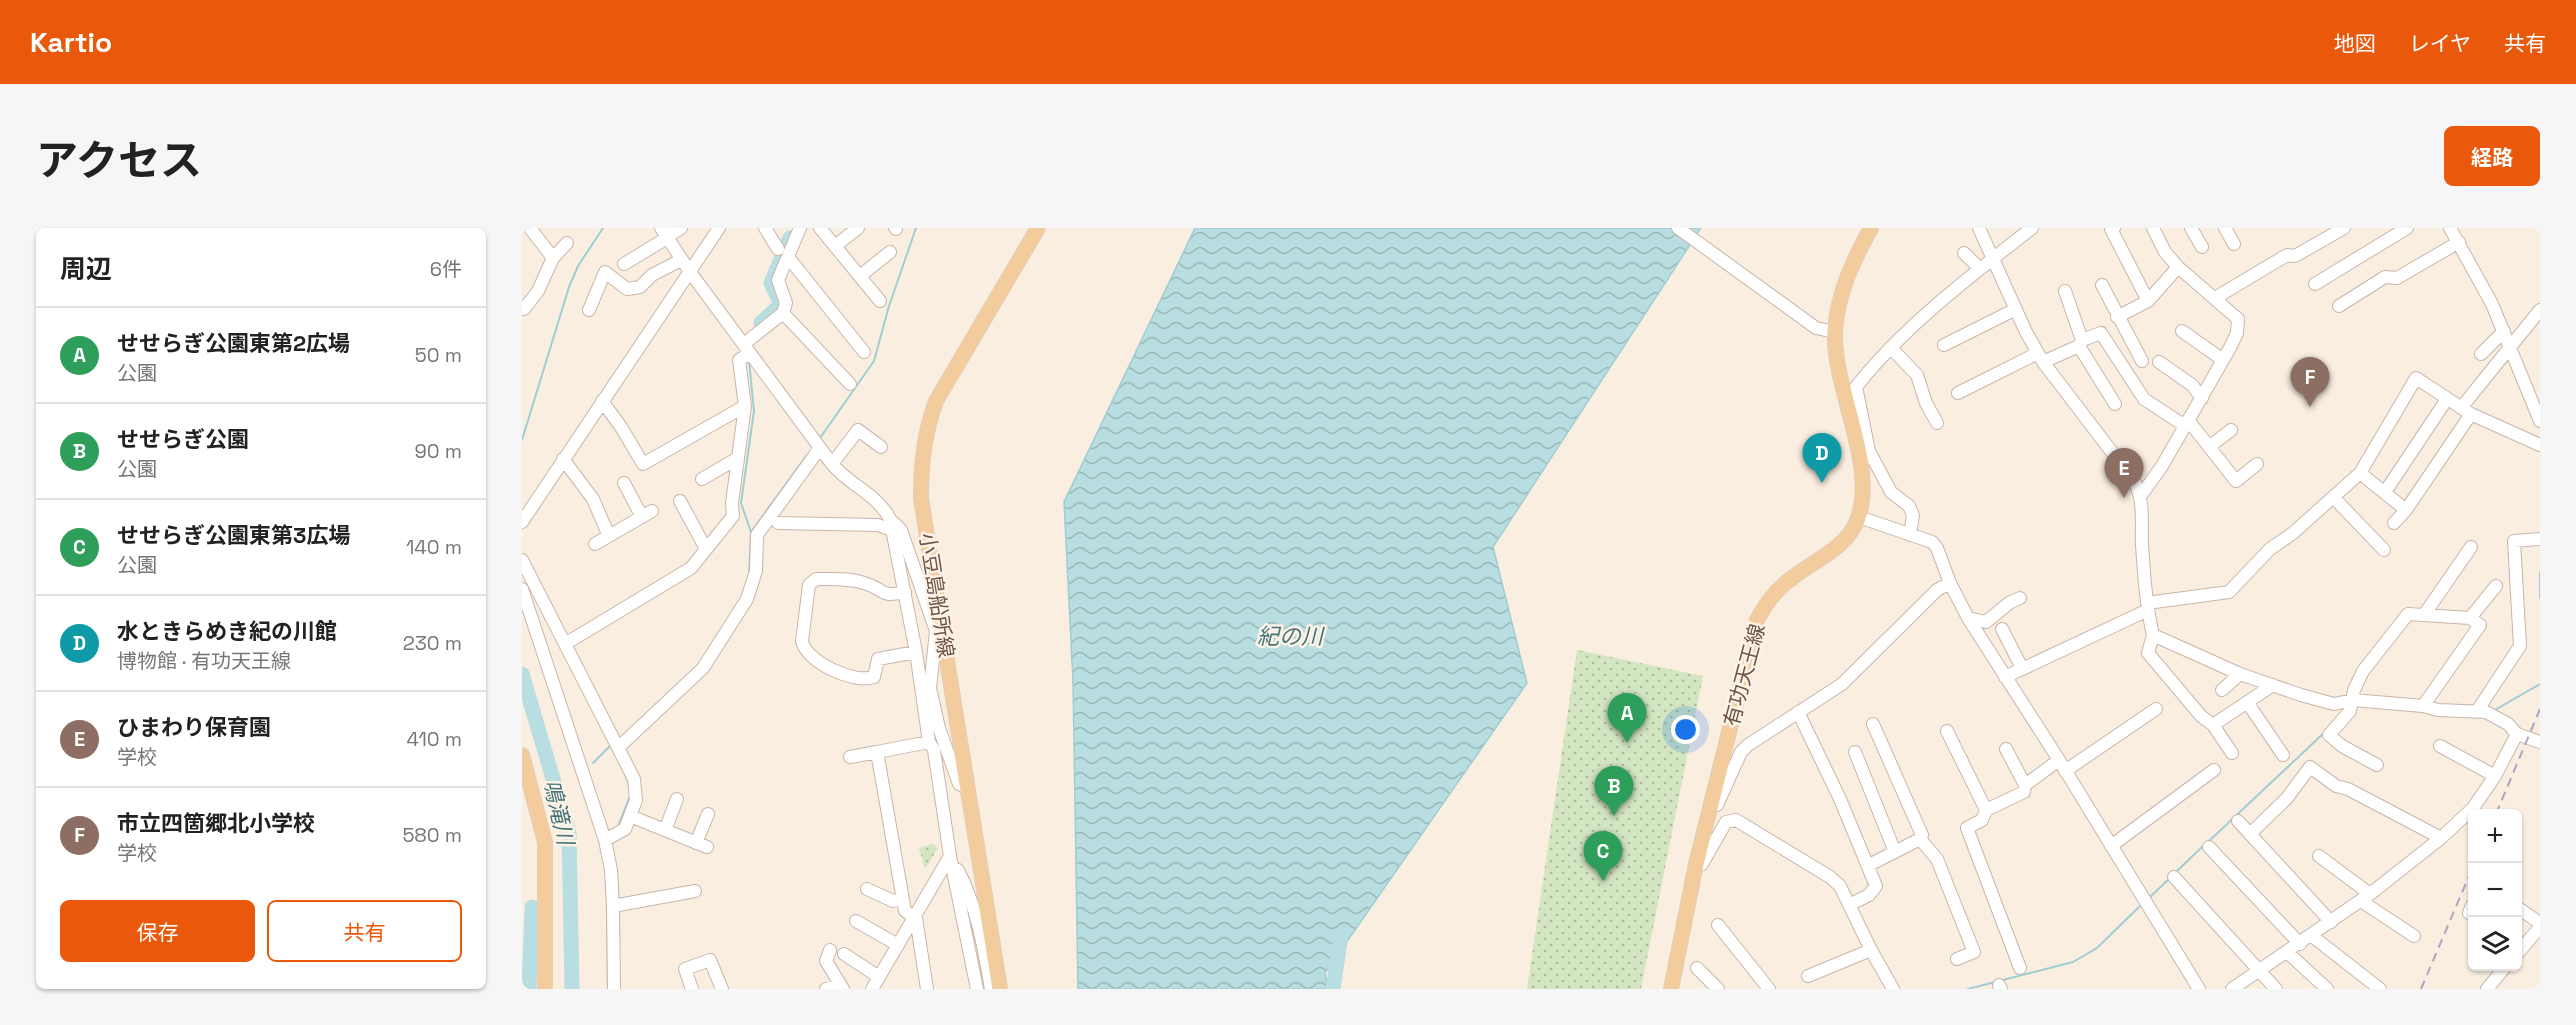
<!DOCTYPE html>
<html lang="ja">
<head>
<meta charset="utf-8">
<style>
	:root { --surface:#fff; --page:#f6f6f6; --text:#222; --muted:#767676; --line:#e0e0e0; --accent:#ea580c }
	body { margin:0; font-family:"Space Grotesk","Noto Sans JP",sans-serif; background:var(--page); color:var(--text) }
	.controls { position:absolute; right:18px; bottom:18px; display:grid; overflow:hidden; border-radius:9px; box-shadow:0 2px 4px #0004 }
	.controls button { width:54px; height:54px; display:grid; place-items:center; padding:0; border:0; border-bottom:2px solid var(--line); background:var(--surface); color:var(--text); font:30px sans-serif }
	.you { position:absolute; left:1164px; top:502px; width:21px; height:21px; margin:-15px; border:4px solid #fff; border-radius:50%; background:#1a73e8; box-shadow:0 0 0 9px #1a73e833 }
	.badge { display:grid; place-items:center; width:39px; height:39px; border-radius:50%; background:var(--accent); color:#fff; font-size:20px; font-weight:700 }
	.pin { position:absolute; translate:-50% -50px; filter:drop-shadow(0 2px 3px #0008) }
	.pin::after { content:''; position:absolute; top:32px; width:21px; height:18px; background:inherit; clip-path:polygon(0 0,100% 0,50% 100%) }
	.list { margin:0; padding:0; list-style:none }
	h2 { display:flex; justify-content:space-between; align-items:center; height:78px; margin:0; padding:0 24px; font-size:26px }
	h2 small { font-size:20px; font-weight:400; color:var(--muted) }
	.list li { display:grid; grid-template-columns:39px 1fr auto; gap:18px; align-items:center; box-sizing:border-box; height:96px; padding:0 24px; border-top:2px solid var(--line) }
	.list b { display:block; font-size:22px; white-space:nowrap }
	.list p { margin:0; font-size:20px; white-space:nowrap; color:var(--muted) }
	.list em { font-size:20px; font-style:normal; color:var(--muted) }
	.actions { display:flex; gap:12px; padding:18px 24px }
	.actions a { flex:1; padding:14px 0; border:2px solid var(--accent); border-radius:9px; text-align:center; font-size:21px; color:var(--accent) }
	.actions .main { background:var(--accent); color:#fff }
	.icon { flex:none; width:33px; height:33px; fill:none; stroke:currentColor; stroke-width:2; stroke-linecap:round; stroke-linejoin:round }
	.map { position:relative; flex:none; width:2018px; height:761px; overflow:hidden; border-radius:9px }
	header { display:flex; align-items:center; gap:36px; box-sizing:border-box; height:84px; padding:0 30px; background:var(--accent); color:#fff }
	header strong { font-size:28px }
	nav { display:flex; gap:33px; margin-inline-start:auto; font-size:21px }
	.intro { display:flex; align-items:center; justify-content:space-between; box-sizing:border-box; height:144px; padding:0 36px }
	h1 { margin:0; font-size:42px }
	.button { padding:15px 27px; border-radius:9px; background:var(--accent); color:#fff; font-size:21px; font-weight:700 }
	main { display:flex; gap:36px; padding:0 36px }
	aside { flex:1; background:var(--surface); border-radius:9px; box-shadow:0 2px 4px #0004 }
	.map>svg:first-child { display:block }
	.park { fill:url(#park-dots) }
	.water { fill:url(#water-waves); stroke:#9fced2; stroke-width:1.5 }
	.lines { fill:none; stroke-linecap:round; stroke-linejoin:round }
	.stream { stroke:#9fced2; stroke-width:2 }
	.river { stroke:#b8dee1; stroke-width:15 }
	.minor-casing { stroke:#c9b5a9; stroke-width:14 }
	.major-casing { stroke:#d6cfcc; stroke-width:16 }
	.minor { stroke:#fff; stroke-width:12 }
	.major { stroke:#f3cc9e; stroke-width:15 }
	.rail { stroke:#b0a2c1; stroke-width:2; stroke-dasharray:9 6; stroke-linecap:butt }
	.labels { text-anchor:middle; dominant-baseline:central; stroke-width:5; stroke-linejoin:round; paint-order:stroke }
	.street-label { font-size:21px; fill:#6e544a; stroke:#fdf2e6 }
	.water-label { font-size:22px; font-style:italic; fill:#43757a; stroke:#fdf2e6 }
</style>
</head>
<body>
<header>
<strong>Kartio</strong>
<nav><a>地図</a><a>レイヤ</a><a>共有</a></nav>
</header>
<div class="intro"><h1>アクセス</h1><a class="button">経路</a></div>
<main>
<aside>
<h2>周辺<small>6件</small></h2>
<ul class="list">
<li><span class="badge" style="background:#2e9e5b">A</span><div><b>せせらぎ公園東第2広場</b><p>公園</p></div><em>50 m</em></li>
<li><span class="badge" style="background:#2e9e5b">B</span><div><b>せせらぎ公園</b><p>公園</p></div><em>90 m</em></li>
<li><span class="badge" style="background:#2e9e5b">C</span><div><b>せせらぎ公園東第3広場</b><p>公園</p></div><em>140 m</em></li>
<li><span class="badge" style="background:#0f9aa8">D</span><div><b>水ときらめき紀の川館</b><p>博物館 · 有功天王線</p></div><em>230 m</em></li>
<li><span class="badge" style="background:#8d6e63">E</span><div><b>ひまわり保育園</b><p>学校</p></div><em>410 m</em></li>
<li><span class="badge" style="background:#8d6e63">F</span><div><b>市立四箇郷北小学校</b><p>学校</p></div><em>580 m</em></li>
</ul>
<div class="actions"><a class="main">保存</a><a>共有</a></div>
</aside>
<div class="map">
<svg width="2018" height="761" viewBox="0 0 2018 761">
	<defs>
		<pattern id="park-dots" width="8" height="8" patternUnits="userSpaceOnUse" patternTransform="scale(1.5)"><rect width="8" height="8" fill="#d3e5c1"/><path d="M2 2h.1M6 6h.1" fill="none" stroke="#afbc9f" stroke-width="1.8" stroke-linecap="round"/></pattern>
		<pattern id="water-waves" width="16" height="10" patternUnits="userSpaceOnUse" patternTransform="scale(1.5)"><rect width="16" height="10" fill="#b8dee1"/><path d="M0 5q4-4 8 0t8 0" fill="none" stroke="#9ab7b8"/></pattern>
	</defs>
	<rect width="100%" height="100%" fill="#faeee1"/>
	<path class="park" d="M1055,422L1181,448L1119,761H1005Z
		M410,616L416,620L403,641L397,620Z"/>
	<path class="water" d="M673,0H1179L971,319L1005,455L803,745L806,761H556L551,453L542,274Z"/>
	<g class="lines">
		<path class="stream" d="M227,133L232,183L219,275L229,304
			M298,210L352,133L367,78L394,0
			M0,212L47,59L56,38L81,0
			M2018,344V370
			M227,347L229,304L285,227
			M1971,483L2018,456
			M71,535L90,516
			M101,542L107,556
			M97,596L108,568
			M1686,614L1804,503
			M1653,645L1681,618
			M1627,670L1649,649
			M85,680L86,761
			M1446,761L1551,734L1575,720L1620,676"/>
		<path class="river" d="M239,95L257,78L258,74L249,55L268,10
			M0,446L47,605L50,761
			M7,761L10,679
			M811,761L819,707"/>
		<defs>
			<path id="minor" d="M8,0L31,30L45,15
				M139,0L168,44L310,236C328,258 354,265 368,291L394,424L407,514L412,522L428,628L455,761
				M243,0L256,21
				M298,0L358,73
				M373,0L374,1
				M1156,0L1294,100L1313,104
				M1457,0L1504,104L1521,134L1612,253C1623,273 1619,295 1620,317C1622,347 1624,377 1631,407L1718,446L1779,467L1812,476L1831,472L1901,478L1916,482L1964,484L1986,496L1995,506L2018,514
				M1592,0L1589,1L1626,73L1656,39L1716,91L1715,105L1709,118L1640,238L1620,266
				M1631,0L1643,24L1656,39
				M1669,0L1680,19
				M1703,0L1712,16
				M1928,0L1970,76L2018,193
				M144,9L159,0
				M313,18L336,0
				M1442,25L1457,40
				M266,29L342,124
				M102,36L145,10
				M338,48L368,24
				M1793,56L1885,0
				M1580,57L1620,133
				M1543,63L1560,112
				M1693,70L1765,27L1773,28L1822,0
				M1817,78L1863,49L1875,50L1937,14
				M0,79L2,81L16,63L31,30
				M67,82L83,44L105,61L118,59L130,47L159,32
				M261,85L328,156
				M1595,89L1626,73
				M1660,103L1701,132
				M222,116L261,85L264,75L256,52L278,0
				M1422,117L1494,81
				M1557,118L1593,176
				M1370,121L1395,147L1404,175L1415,195
				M1959,126L1982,103
				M1521,134L1557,118L1560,112L1579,105L1622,171L1663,198
				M1637,134L1670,157L1680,170
				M1436,165L1516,125
				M80,173L99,199L121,236L223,178
				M1939,180L2018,82
				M1666,192L1714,253L1735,236
				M1687,219L1709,202
				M41,231L71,271L87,308
				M310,236L336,202L359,219
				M1838,245L1884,282
				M180,251L216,230
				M102,255L120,289
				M1863,264L1925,171
				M1812,270L1862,322
				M158,273L184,321
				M1337,289L1410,314L1415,320L1428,355L1446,390L1537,532L1677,761
				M0,294L197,0
				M371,294L379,302L414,403H419
				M256,295L356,297L372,303
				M1872,295L1884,282L1949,186
				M1388,307L1391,287L1387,278L1369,264L1347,223L1334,159C1380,100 1451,46 1510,0
				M73,316L130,283
				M0,332L112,551L114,572L103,601L83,612
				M0,361L83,612L89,642L91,678L92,761
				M383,364C356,370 364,361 342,355C327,350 310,351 294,351L287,357L280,413C284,434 332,456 352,449L356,431L394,424
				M1625,375L1707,364L1748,321L1771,305L1838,245L1894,150L1949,186L2018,217
				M1902,387L1949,319
				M1446,390L1464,394L1487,375L1498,370
				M1948,390L1974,358
				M1480,401L1500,440
				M1631,407L1626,425L1679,488L1691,497
				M43,416L169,340L211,288L210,275L223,178L217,132L228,125
				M1483,449L1626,382
				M408,460L417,500L437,556L446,560
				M401,461L408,460L414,403
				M1700,462L1718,446
				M1725,474L1761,527
				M1955,483L1998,418L1992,313L2018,311
				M1276,484L1318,571L1354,658L1347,667L1327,677
				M1425,503L1464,582
				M1918,518L1973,548
				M96,520L181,440L225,371L234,343L235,307L298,220
				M1484,521L1503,557
				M1333,524L1373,624
				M1710,525L1691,497L1751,457
				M328,529L355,524
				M1855,537L1820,518L1807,507L1828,483L1832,462L1841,443L1886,386L1948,390L1958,397L1901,478
				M1543,543L1634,481
				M1195,577L1219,524L1226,517L1320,456L1415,362L1428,355
				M108,588L185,619
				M1716,593L1809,694
				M143,602L155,571
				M1728,606L1765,570L1788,539L1814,558L1826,561L1919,610
				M1398,611L1415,631L1452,724L1435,731
				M174,615L186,586
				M1589,618L1692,542
				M1687,619L1778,716
				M1797,628L1848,666
				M1174,636H1180L1204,594L1214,592L1308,649L1318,658L1349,722L1371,761
				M1347,637L1398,611L1400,607L1351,496
				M436,642C455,679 462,720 469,761
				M1652,649L1754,761
				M345,661L371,673L381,671
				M1839,673L1892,708
				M91,678L173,663
				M1996,680L2018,695
				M1947,685L1950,677
				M334,693L376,717
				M1196,697L1247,761
				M1790,708L1858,761
				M308,722L304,733L321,761
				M1765,724L1805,761
				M1996,725L2018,699
				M322,726L357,749
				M1175,740L1196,761
				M1498,740L1445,600L1460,592L1464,582L1502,564L1503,557L1537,532
				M1286,748L1349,722
				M1477,757L1479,761
				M170,761L163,741L188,732L200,761
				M304,761L319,758
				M350,761L428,628
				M405,761L394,690L383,683L355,524L407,514
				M1710,761L1848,666L1919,610L1951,580L1973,548L1995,506
				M1965,761L1984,738"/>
			<path id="major" d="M0,527L23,614V761
				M478,761L399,271C399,236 402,206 414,173L516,0
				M1149,761L1174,636L1235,392C1244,375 1254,361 1270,350C1292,332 1326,320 1336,290C1355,236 1310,159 1313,102C1316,64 1331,33 1349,0"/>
		</defs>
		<use href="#minor" class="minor-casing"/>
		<use href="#major" class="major-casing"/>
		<use href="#minor" class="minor"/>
		<use href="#major" class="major"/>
		<path class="rail" d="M1974,586L2018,481
			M1899,761L1950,641"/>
	</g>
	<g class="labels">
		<g class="street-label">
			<text transform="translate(415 367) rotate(81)">小豆島船所線</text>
			<text transform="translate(1222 447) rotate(-75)">有功天王線</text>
		</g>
		<g class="water-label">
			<text x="768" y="408">紀の川</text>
			<text transform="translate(37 584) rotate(77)">鳴滝川</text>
		</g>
	</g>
</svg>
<div class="controls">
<button>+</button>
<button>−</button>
<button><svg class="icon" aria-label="layers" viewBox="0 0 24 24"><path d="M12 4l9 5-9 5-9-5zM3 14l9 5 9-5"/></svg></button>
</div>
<div class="you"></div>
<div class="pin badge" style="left:1105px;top:515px;background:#2e9e5b">A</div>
<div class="pin badge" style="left:1092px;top:588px;background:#2e9e5b">B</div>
<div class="pin badge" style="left:1081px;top:653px;background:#2e9e5b">C</div>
<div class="pin badge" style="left:1300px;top:255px;background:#0f9aa8">D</div>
<div class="pin badge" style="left:1602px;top:270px;background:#8d6e63">E</div>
<div class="pin badge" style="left:1788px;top:179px;background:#8d6e63">F</div>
</div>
</main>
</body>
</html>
